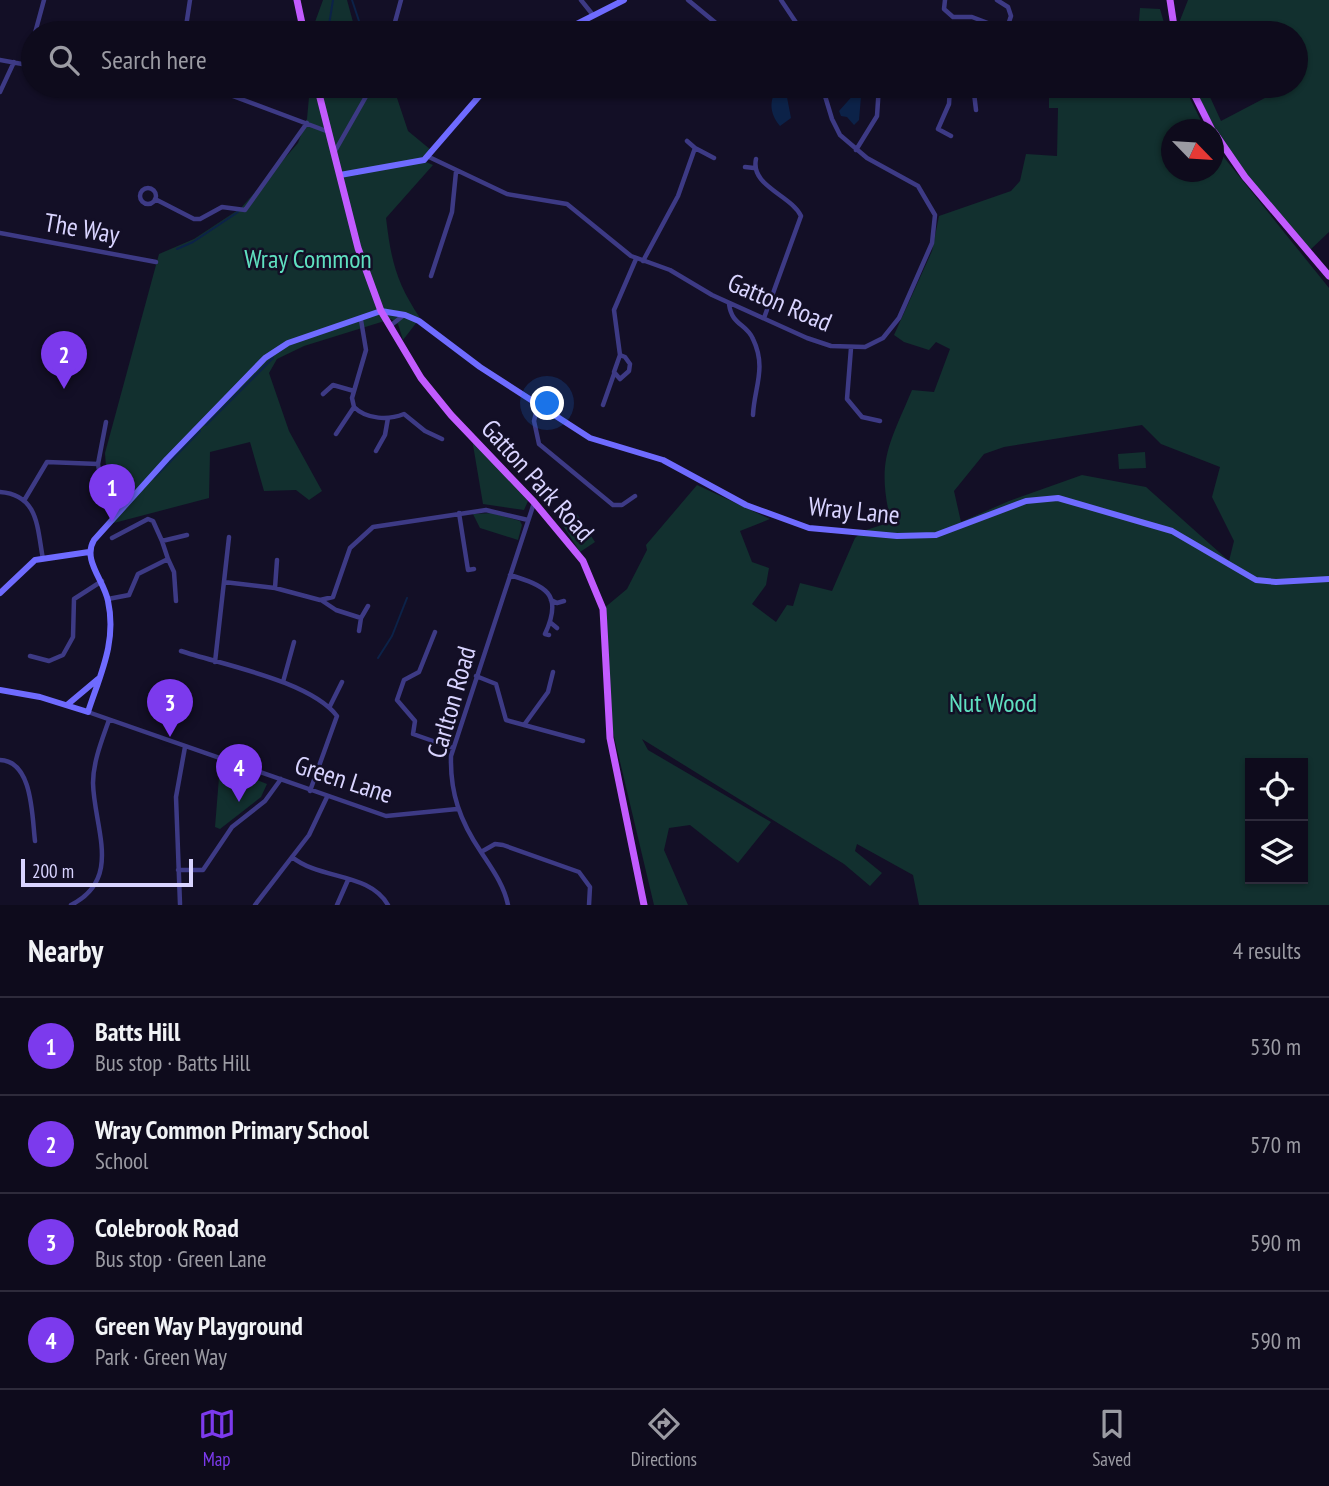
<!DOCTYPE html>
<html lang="en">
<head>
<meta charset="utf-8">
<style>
	:root { --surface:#0e0b1c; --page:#171425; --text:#f1f3f6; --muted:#9b9ba3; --line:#2e2b3b; --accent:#7c3aed }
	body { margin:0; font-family:"PT Sans Narrow",sans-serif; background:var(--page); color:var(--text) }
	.controls { position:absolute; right:21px; bottom:21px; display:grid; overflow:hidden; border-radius:0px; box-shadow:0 2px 5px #0004 }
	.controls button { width:63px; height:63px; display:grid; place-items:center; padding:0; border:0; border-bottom:2px solid var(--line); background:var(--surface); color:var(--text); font:35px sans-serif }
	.compass { position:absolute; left:1161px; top:119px; width:63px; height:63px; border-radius:50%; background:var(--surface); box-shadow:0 2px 5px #0004; rotate:115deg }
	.scale { position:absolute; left:21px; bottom:18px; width:172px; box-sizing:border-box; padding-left:7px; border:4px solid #d9d4ff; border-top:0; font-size:19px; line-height:24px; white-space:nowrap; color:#d9d4ff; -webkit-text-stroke:5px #130f26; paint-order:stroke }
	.you { position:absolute; left:548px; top:404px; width:24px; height:24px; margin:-18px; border:5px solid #fff; border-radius:50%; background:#1a73e8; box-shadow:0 0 0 10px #1a73e833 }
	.badge { display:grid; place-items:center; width:46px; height:46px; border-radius:50%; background:var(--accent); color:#fff; font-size:23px; font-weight:700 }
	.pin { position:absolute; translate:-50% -58px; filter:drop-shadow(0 2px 4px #0008) }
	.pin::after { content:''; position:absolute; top:37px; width:24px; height:21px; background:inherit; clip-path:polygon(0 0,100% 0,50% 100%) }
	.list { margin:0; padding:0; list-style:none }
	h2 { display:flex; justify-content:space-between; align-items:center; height:91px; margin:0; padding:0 28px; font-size:30px }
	h2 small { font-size:23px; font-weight:400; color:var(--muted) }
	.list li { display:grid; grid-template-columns:46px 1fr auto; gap:21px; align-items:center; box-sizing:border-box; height:98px; padding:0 28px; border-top:2px solid var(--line) }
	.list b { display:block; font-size:26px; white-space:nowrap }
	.list p { margin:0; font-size:23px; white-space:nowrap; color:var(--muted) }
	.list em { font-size:23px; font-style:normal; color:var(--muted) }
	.icon { flex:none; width:38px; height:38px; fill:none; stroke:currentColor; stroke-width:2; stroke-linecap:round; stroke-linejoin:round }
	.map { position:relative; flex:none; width:1329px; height:905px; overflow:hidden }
	.search { position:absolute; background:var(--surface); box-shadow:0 2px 5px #0004; left:21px; right:21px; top:21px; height:77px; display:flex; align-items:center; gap:18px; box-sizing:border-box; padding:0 24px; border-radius:38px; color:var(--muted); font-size:26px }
	.sheet { height:483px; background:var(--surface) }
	nav { display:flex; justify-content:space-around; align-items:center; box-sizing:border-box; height:98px; border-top:2px solid var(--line); background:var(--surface); font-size:19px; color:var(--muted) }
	nav a { display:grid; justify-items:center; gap:4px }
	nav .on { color:var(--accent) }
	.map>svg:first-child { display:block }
	.green { fill:#12302f; fill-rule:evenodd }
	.water { fill:#0c2248 }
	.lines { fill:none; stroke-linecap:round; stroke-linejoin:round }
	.stream { stroke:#0c2248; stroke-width:2 }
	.street { stroke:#3d3a85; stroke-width:4.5 }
	.secondary { stroke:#6f6bff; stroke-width:6 }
	.primary { stroke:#c25bff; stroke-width:7 }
	.labels { text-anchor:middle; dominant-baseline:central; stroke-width:5; stroke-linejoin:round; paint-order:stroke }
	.street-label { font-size:26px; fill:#d9d4ff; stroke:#130f26 }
	.park-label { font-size:26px; fill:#5fe0c0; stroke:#130f26 }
</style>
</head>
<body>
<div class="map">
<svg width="1329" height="905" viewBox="0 0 1329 905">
	<rect width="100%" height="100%" fill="#130f26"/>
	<path class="green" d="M323,0H347L356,33H311Z
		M1188,0H1329V232L1310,250L1220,143L1190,86H1205L1221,121L1278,91L1275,86H1296V33H1175Z
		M1140,8L1160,9L1167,33H1138Z
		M310,86H393L408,131L431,150L426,162L433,165L386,218C391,260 396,282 420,318L403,340L398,324L391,319L304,346L277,359L269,373L289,431L322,491L309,500L296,490L264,491L250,442L210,452L209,498L110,524L105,453L159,254L194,239L241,208L298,143L307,119Z
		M1044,86H1184L1205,129L1172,130V172H1214V145L1329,288V905H919L913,875L857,844L855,851L882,873L870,886L844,864L642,739L648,750L771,822L738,863L690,825L669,828L664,850L688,905H654L612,728L603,609L627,589L647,550L646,545L697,485L770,519L740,531L752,562L769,568L766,585L752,604L776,622L787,605L793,606L800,583L832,591L855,538L863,531L891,522C876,461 889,445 912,390L934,392L950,349L936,342L929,350L904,342L894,335L932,251L939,216L1011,191L1020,181L1026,154L1057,156L1058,108H1049V91ZM1142,425L1161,444L1220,467L1212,497L1234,541L1229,561L1146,487L1082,475L1009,501L961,522L954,491L984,454L1004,447ZM1250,763H1303V879H1250Z
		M472,439L528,501L524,510L483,504Z
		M1145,452L1146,468L1119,469L1118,454Z
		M492,513L520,521L522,525L518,540L480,528L473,514Z
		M577,514L595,542L580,552L562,524Z
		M220,765L267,784L261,797L220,829L215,827Z"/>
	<path class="water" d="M781,86L786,92L791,118L780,126C769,113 768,97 781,86Z
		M856,92L861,97L859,120L854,125L847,117L841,116L839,111Z"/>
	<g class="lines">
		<path class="stream" d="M352,0L360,24
			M328,31L333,0
			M177,249L193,242L238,212
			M206,425L273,358
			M154,478L200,431
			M378,658L392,636L407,598"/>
		<path class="street" d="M581,0L593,15
			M688,0L728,33
			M781,0L803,33
			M945,0L944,9L953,17H972L1001,28L1008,25L1011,16L1008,7L997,0
			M35,33L44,0
			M185,33L190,0
			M392,33L401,0
			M0,60L33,66
			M27,65L33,42
			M206,86L329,132
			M950,86L949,104L938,129L951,136
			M960,86L974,93L976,110
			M823,91L835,86
			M0,92L14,62
			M695,148L714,158
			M856,150L877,116L879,86
			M335,151L372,86
			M429,157L507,194L567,204L631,256L670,270L712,295L807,338L831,346L865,347L883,338L899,318L932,243L935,215L918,186L867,158L840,135L832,119L822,86
			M756,159C750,186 791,195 801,216L764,318
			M745,167L754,168
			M140 196a8 8 0 1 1 16 0a8 8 0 1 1-16 0Z
			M155,199L194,219H200L222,207L245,210L307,123
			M0,233L156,262
			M643,261L678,196L695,148L687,141
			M431,276L452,212L456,172
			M729,304C732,326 746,323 753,339C767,368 754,388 753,415
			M361,320L366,350L352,398L354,407C367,420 389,420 404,414L425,431L442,439
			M390,326L404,315
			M851,348L847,399L862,417L880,421
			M620,355L625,357L630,364L629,371L620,379L614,372L620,355L614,310L636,259
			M323,394L333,385L354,391
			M538,404L534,421L539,444L613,505H622L635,496
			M603,405L614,374
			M336,434L354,407
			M376,451L385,435L388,418
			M98,464L102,489
			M0,492C39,495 37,528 43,559
			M25,499L47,462L98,464L106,422
			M459,513L468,570L474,569
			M112,538L148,519L153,521L162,541L187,535
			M168,559L174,572L176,601
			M510,575C545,586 564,593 545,634L549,635
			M224,582L275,588L320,600L333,597L350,548L373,527L486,510L528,520
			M275,588L277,560
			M108,599L129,595L138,574L168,559L162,541
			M321,600L336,610L361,618L368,606
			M551,600L557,603L564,601
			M551,623L557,628
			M359,631L361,618
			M435,632L419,672L404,680L397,700L415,721L413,734L453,748
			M181,651C223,665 310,681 337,716L310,791
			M30,656L49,661L63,655L73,637L74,599L102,581
			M215,662L229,537
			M476,676L496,684L506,720L583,741
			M283,682L294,642
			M330,706L342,682
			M88,712L386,816L457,809
			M524,725L548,692L553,672
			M0,760C33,761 32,817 35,841
			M481,852L495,844L503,845L579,872L590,887L589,905
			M292,857C320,880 369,872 388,905
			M178,870H203L232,827L265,801L281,779
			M180,904L176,797L185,747
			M71,905C123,879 94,828 93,783C93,762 102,740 109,720
			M255,905L309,835L327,797
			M337,905L348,880
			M508,905C504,885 492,869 481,852C460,821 450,793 451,756L534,503"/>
		<path class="secondary" d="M559,33L624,0
			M340,175L424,160L488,86
			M0,593L35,560L89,552
			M0,690L40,697L88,712C100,675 117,642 108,601C104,580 82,560 94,540L167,459L265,358L288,343L381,311L405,315L419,321L480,367L590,438L663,460L746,505L809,528L897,536L936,535L1026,501L1058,498L1172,531L1256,580L1276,582L1329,579
			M67,705L98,679"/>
		<path class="primary" d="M297,0L304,33
			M1170,0L1175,33
			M317,86L358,248L381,311L421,378L451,415L534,502L583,561L603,609L610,738L644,905
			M1190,86L1212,130
			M1214,132L1245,177L1329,276"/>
	</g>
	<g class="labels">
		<g class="street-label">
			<text transform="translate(82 228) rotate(10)">The Way</text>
			<text transform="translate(780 302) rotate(23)">Gatton Road</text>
			<text transform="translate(538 480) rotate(48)">Gatton Park Road</text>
			<text transform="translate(854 510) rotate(6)">Wray Lane</text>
			<text transform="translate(451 702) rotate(-74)">Carlton Road</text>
			<text transform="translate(344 779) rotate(18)">Green Lane</text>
		</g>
		<g class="park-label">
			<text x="308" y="258">Wray Common</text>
			<text x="993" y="702">Nut Wood</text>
		</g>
	</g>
</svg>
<div class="controls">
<button><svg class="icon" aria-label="locate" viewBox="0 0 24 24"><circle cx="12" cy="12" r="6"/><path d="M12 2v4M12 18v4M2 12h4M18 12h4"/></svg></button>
<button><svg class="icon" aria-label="layers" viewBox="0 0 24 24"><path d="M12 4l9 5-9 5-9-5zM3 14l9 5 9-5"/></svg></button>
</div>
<svg class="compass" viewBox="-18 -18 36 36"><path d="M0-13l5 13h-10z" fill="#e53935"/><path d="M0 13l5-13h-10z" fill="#9b9ba3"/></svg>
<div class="scale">200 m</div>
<div class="you"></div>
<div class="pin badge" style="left:112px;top:522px">1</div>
<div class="pin badge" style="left:64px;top:389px">2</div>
<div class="pin badge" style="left:170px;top:737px">3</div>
<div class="pin badge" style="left:239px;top:802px">4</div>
<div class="search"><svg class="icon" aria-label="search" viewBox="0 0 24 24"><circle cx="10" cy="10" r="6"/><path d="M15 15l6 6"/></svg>Search here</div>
</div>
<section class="sheet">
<h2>Nearby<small>4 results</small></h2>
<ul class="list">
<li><span class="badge">1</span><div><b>Batts Hill</b><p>Bus stop · Batts Hill</p></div><em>530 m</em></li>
<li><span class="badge">2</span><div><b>Wray Common Primary School</b><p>School</p></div><em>570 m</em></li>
<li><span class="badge">3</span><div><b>Colebrook Road</b><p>Bus stop · Green Lane</p></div><em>590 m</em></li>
<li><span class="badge">4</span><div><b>Green Way Playground</b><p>Park · Green Way</p></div><em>590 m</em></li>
</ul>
</section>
<nav>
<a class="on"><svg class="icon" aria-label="map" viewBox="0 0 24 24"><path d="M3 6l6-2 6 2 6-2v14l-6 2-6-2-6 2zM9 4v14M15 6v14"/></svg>Map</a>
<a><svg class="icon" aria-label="directions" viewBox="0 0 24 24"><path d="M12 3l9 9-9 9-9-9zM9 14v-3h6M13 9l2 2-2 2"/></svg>Directions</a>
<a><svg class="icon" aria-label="saved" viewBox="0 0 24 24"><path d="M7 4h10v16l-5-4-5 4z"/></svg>Saved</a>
</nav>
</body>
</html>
